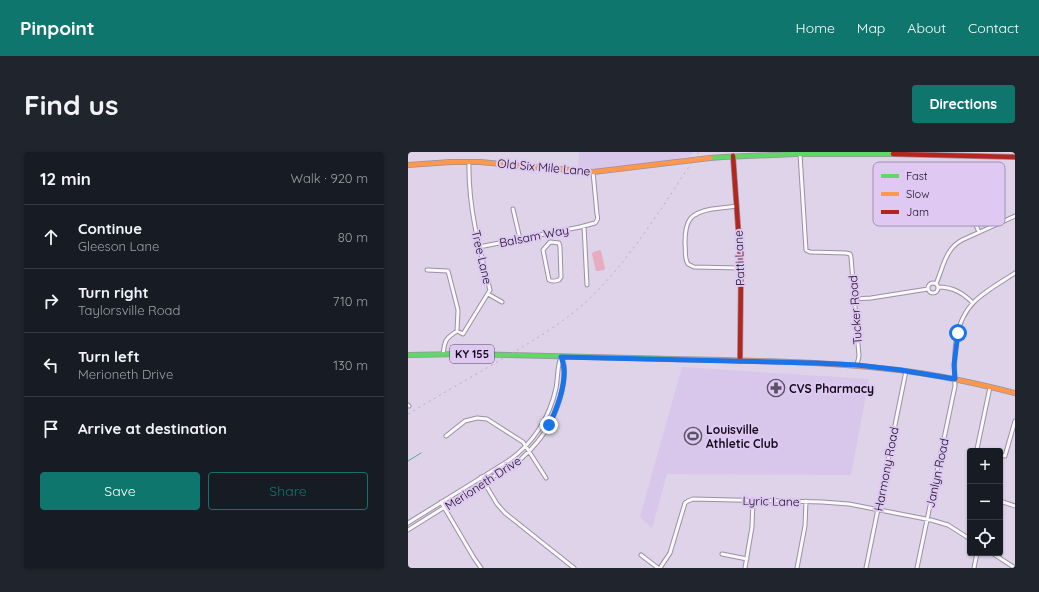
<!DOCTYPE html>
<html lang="en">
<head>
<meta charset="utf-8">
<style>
	:root { --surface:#171b24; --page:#20242c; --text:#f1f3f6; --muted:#9ea1a6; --line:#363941; --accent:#0f766e }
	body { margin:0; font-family:Quicksand,sans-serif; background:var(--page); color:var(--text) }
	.controls { position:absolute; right:12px; bottom:12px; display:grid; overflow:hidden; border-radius:4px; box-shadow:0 1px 3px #0004 }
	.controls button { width:36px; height:36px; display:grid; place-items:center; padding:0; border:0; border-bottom:1px solid var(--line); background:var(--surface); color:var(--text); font:20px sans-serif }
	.stop { position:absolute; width:12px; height:12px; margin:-9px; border:3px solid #1a73e8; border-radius:50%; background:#fff }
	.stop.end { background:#1a73e8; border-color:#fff; box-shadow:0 1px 4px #0008 }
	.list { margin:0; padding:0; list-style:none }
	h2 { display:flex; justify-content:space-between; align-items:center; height:52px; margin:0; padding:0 16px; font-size:17px }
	h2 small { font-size:13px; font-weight:400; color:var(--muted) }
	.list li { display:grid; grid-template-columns:26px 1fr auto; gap:12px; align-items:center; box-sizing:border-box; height:64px; padding:0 16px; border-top:1px solid var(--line) }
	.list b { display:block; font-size:15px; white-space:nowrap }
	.list p { margin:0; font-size:13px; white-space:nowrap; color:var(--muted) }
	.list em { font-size:13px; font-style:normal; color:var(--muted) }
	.actions { display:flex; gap:8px; padding:12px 16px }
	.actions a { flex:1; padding:9px 0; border:1px solid var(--accent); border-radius:4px; text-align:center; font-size:14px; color:var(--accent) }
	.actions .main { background:var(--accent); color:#fff }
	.icon { flex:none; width:22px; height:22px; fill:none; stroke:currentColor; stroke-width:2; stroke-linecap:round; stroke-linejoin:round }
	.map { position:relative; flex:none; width:607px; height:416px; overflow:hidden; border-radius:4px }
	header { display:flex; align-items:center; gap:24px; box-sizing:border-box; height:56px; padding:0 20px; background:var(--accent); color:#fff }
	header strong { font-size:19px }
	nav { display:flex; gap:22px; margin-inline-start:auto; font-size:14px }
	.intro { display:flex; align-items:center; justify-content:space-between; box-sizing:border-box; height:96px; padding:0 24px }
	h1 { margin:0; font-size:28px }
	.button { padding:10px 18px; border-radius:4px; background:var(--accent); color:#fff; font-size:14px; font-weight:700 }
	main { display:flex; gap:24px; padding:0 24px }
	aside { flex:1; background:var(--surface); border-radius:4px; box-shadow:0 1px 3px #0004 }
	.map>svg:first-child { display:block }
	.built { fill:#d9c6eb }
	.pitch { fill:#e8acc0 }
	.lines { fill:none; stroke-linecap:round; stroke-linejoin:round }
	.stream { stroke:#5fa3a4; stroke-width:1 }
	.street-casing { stroke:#9a91a2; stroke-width:5 }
	.fast-casing { stroke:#9a91a2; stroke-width:6 }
	.slow-casing { stroke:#9a91a2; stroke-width:6 }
	.jam-casing { stroke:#9a91a2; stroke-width:6 }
	.street { stroke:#faf8fc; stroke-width:3 }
	.fast { stroke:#63d668; stroke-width:4.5 }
	.slow { stroke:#ff974d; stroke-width:4.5 }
	.jam { stroke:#b3261e; stroke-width:4.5 }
	.rail { stroke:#b4b1b7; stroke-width:1; stroke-dasharray:2 4; stroke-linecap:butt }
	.route { stroke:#1a73e8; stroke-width:5 }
	.labels { text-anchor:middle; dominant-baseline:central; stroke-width:4; stroke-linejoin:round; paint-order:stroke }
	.shield { fill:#dfc9f3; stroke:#50445b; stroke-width:1 }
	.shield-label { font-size:11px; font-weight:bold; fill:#130b1a }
	.street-label { font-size:12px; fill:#130b1a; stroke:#dfc9f3 }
	.poi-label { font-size:12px; font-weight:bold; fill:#130b1a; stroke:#dfc9f3; text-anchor:start }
	.key { fill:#dfc9f3; stroke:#a290b2; stroke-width:1 }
	.key-label { font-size:11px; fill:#130b1a }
</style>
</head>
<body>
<header>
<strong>Pinpoint</strong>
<nav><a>Home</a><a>Map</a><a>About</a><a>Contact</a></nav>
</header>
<div class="intro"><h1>Find us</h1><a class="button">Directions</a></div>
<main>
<aside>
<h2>12 min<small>Walk · 920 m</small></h2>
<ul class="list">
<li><svg class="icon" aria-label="ahead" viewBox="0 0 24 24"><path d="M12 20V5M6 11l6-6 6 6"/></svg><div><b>Continue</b><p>Gleeson Lane</p></div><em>80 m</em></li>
<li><svg class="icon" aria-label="right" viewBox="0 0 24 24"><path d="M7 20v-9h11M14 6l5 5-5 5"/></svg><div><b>Turn right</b><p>Taylorsville Road</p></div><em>710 m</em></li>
<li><svg class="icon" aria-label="left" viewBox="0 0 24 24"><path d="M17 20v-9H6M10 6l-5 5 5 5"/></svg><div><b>Turn left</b><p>Merioneth Drive</p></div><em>130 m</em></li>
<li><svg class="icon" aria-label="arrive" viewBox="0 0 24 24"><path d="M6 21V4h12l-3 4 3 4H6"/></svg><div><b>Arrive at destination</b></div></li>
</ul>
<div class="actions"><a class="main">Save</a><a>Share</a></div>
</aside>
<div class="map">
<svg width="607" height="416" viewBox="0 0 607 416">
	<rect width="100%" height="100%" fill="#ded3e9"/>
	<path class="built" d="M171,0H285L282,4L243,13L170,19Z
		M274,215L461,227L443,323L259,322L244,376L232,365Z"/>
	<path class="pitch" d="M192,98L193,99L197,116L196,118L190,119H188L184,102L185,100Z"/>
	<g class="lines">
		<path class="stream" d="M0,309L13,301"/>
		<defs>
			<path id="street" d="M392,2L398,98L402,100L438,101L442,102L443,105L451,204L449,213
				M552,52L562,60L571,80
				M329,54C321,55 313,56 304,57C282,61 277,68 277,91C278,98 276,106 280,112L286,115L333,116
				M105,57L112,87
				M176,74L179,133
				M142,90L151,91L152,95L153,125L151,128C148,129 144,130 141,128L135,98Z
				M71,95L172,75L187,71C190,68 190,66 189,62L185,20
				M19,118L40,119L50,158L49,179
				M520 136a5 5 0 1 1 10 0a5 5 0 1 1-10 0Z
				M528,132C535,116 537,97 554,88L607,64
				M530,135C545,135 555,141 565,151
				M80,142L94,150
				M446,147L463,146L520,137
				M35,202C37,188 37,187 49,179L55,182L82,138C71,96 60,54 61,10
				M0,253L1,254
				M38,284L57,269L69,266L79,267L115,290L138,326
				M577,299L569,297L582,235
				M592,303L597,304L607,269
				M73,325L89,352L97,361L166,416
				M592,349L607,354
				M33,350L66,406L73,416
				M0,371L100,309C125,292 142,265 148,236C150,226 149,215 153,205
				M0,378L113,307C124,297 134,286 141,273C150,258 158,231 156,213C156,210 154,207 153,205
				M584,401L607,416
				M314,402L339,407
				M233,403L250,416
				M252,416L262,401L277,351L280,349L285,347L414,350L441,352L523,368L540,373L562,387
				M337,416L344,375L345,348
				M389,416L397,374L398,349
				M458,416L498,219
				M509,416L547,234C546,206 544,171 567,149C577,139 595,129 607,121
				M566,416L569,401"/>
			<path id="fast" d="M302,6L315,5L388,2H485
				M0,203L56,202L265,207"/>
			<path id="slow" d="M0,13L43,10H72L185,20L302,6
				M265,207C347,209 430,209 512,221C544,226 575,233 607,241"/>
			<path id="jam" d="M485,2L607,5
				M325,4L333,116L332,209"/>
		</defs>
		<use href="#street" class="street-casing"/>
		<use href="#fast" class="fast-casing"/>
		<use href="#slow" class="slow-casing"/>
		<use href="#jam" class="jam-casing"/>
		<use href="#street" class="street"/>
		<use href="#fast" class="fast"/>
		<use href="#slow" class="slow"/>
		<use href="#jam" class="jam"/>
		<path class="rail" d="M0,262C30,244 60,227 89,210C121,191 153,173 180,148C225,105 256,51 291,0"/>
	</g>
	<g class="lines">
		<path class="route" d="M141,273C150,254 162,225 153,205L407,211L449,213L492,218L547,227L546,213L550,181"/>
	</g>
	<defs>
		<symbol id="pharmacy-ring" viewBox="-11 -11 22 22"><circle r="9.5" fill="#dfc9f3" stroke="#5a5162" stroke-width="1.5"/><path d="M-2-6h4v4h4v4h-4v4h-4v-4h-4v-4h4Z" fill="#5a5162"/></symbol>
		<symbol id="stadium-ring" viewBox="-11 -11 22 22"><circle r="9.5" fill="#dfc9f3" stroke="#5a5162" stroke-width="1.5"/><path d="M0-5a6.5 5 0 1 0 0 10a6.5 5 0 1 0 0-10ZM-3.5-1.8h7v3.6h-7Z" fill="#5a5162"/></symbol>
	</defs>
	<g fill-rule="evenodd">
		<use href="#pharmacy-ring" x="358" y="226" width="20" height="20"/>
		<use href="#stadium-ring" x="275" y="274" width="20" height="20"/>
	</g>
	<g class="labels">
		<rect class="shield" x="42" y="193" width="44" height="18" rx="3"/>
		<g class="shield-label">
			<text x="64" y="202">KY 155</text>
		</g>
		<g class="street-label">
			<text transform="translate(136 15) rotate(5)">Old Six Mile Lane</text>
			<text transform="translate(126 84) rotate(-11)">Balsam Way</text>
			<text transform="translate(74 105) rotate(77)">Tree Lane</text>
			<text transform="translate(331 106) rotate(-92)">Patti Lane</text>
			<text transform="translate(447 158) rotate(-94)">Tucker Road</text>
			<text transform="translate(478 317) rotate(-79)">Harmony Road</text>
			<text transform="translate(529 321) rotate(-78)">Janlyn Road</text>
			<text transform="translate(75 331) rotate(-33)">Merioneth Drive</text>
			<text transform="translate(363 349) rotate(1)">Lyric Lane</text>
		</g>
		<g class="poi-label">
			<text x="381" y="236">CVS Pharmacy</text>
			<text x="298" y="277">Louisville<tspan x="298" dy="14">Athletic Club</tspan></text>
		</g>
	</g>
	<rect x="465" y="10" width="132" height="64" rx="6" class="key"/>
	<rect x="473" y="22" width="18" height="4" fill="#63d668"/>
	<rect x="473" y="40" width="18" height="4" fill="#ff974d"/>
	<rect x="473" y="58" width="18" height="4" fill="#b3261e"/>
	<g class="key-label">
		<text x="498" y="28">Fast</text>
		<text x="498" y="46">Slow</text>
		<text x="498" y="64">Jam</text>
	</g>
</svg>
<div class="controls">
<button>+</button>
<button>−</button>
<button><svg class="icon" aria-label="locate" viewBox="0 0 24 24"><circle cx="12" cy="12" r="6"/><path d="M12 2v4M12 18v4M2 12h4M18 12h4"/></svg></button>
</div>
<div class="stop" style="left:550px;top:181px"></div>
<div class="stop end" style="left:141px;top:273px"></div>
</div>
</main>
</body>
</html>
